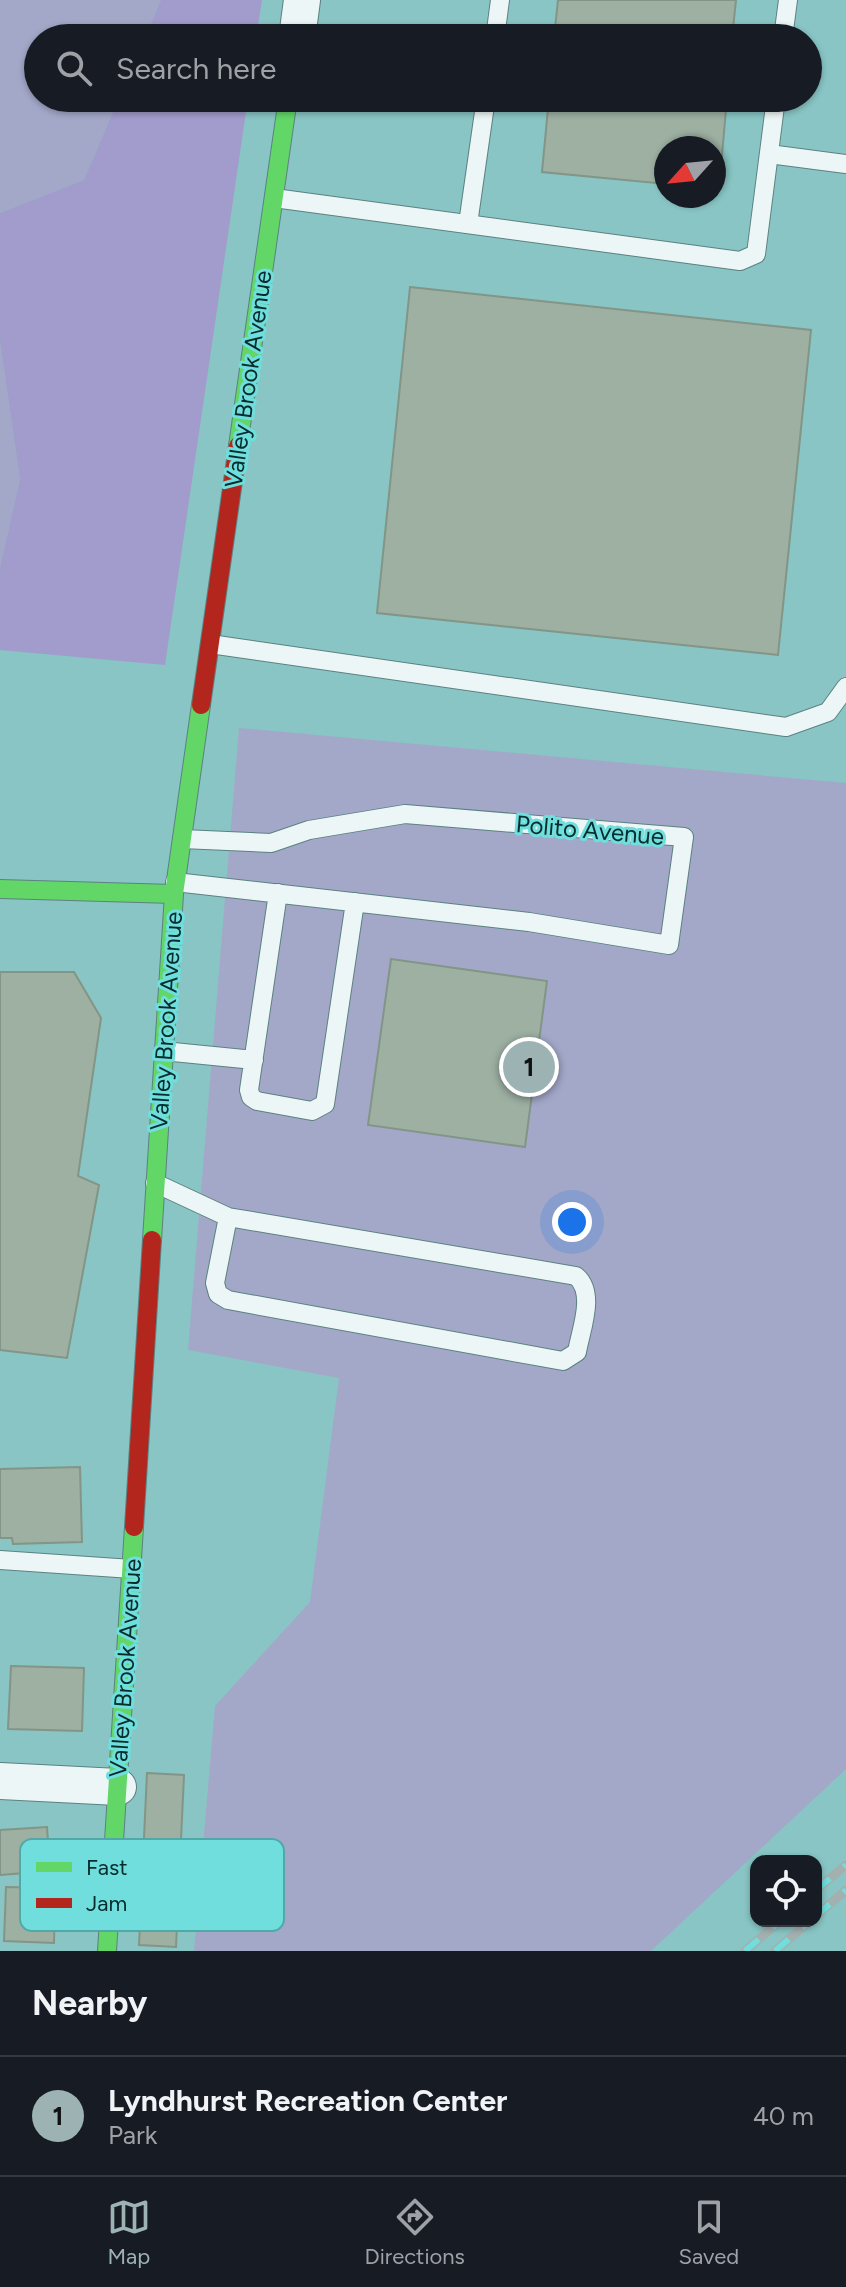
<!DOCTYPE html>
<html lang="en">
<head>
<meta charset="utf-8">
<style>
	:root { --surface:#171b24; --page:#20242c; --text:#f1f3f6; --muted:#9ea1a6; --line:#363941; --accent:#9cb2b3 }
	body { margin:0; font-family:Figtree,sans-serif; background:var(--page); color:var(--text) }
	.controls { position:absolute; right:24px; bottom:24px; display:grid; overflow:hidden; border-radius:16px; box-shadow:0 2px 6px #0004 }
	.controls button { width:72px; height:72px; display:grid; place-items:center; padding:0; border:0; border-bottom:2px solid var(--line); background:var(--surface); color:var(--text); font:40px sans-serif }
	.compass { position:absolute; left:654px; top:136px; width:72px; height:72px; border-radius:50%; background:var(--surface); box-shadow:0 2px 6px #0004; rotate:243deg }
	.you { position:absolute; left:572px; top:1222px; width:28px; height:28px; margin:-20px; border:6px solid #fff; border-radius:50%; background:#1a73e8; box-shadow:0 0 0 12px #1a73e833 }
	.badge { display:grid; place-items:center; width:52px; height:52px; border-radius:50%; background:var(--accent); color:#111; font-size:26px; font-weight:700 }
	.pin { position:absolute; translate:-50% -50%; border:4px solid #fff; box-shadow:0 2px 8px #0006 }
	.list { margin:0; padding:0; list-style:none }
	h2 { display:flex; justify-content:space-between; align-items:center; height:104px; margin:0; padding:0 32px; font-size:34px }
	h2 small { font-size:26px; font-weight:400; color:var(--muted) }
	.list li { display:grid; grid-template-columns:52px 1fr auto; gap:24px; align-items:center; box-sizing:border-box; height:120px; padding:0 32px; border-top:2px solid var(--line) }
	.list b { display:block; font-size:30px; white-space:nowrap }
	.list p { margin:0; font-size:26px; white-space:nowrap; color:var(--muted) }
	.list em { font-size:26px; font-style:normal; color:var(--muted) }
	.icon { flex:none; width:44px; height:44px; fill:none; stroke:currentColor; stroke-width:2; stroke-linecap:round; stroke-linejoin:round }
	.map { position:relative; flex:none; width:846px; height:1951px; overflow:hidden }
	.search { position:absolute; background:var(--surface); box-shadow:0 2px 6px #0004; left:24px; right:24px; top:24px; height:88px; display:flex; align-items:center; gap:20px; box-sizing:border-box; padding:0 28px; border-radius:44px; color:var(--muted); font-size:30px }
	.sheet { height:224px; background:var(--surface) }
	nav { display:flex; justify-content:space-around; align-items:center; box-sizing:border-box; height:112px; border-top:2px solid var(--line); background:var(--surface); font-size:22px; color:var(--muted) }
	nav a { display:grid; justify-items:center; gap:4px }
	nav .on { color:var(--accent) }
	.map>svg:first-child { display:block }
	.green { fill:#a3a8c9 }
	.forest { fill:#a19ccb }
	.building { fill:#9db0a2; stroke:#829587; stroke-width:2 }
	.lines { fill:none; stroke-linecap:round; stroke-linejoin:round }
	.lane-casing { stroke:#5b8281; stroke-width:20 }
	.street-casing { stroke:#5b8281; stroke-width:38 }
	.fast-casing { stroke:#5b8281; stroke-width:20 }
	.jam-casing { stroke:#5b8281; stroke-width:20 }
	.lane { stroke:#edf6f6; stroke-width:18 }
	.street { stroke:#edf6f6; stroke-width:36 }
	.fast { stroke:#63d668; stroke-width:18 }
	.jam { stroke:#b3261e; stroke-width:18 }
	.rail-casing { stroke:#a2b0b0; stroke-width:9 }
	.rail { stroke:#6fdedd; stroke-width:6; stroke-dasharray:18; stroke-linecap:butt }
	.labels { text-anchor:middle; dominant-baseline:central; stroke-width:6; stroke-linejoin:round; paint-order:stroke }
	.street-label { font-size:24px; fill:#062c2c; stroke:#6fdedd }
	.key { fill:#6fdedd; stroke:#50a9a8; stroke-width:2 }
	.key-label { font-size:22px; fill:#062c2c }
</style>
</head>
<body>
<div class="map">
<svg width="846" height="1951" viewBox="0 0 846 1951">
	<rect width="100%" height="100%" fill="#88c5c4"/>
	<path class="green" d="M0,0H161L145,38H38V98H119L84,180L0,213Z
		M0,341L20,479L0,568Z
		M239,728L846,783V1769L651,1951H194L215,1706L310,1602L339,1378L188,1350Z"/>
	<path class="forest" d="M161,0H262L256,38H145Z
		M119,98H248L165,665L0,650V568L20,479L0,341V213L84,180Z"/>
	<path class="building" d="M558,0H736L732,38H554Z
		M549,98H727L719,189L714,188V148H666V184L542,172Z
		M410,287L811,330L778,655L377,613Z
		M391,959L547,981L525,1147L368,1125Z
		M0,972H74L101,1018L78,1176L99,1185L67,1358L0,1350Z
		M80,1467L82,1542L13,1544L12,1538H0V1469Z
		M11,1666L84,1668L82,1731L8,1729Z
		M147,1773L184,1775L176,1947L139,1945Z
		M47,1827L50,1871L0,1875V1830Z
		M6,1887L55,1888L54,1943L4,1941Z"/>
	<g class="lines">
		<defs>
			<path id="lane" d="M495,38L500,0
				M783,38L788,0
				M769,154L846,164
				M274,198L740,261L756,254L776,98
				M468,224L486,98
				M210,644L786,727L828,712L846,687
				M175,882L529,922L669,945L684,837L405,814L309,830L271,843L182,839
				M278,893L249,1090L251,1097L257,1101L312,1111L325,1104L355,902
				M163,1051L254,1060
				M155,1183L228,1217L576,1276C596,1293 581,1329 577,1352L563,1361L228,1300L218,1294L215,1283L228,1217
				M0,1560L132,1569"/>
			<path id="street" d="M297,38L302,0
				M0,1781L118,1787"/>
			<path id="fast" d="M238,446L288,98
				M0,889L174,894
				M152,1240L174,894L201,705
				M107,1951L134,1527"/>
			<path id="jam" d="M201,705L238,446
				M134,1527L152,1240"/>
		</defs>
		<use href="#lane" class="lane-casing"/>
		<use href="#street" class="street-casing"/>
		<use href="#fast" class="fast-casing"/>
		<use href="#jam" class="jam-casing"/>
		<use href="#lane" class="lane"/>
		<use href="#street" class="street"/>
		<use href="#fast" class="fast"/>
		<use href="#jam" class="jam"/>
		<defs>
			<path id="rail" d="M816,1890L846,1865
				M816,1916L846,1890
				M745,1951L780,1921
				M775,1951L810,1921"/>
		</defs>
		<use href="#rail" class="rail-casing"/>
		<use href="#rail" class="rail"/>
	</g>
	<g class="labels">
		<g class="street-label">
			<text transform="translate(248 379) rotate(-82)">Valley Brook Avenue</text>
			<text transform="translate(590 830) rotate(5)">Polito Avenue</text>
			<text transform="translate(166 1021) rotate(-86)">Valley Brook Avenue</text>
			<text transform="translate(125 1668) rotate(-86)">Valley Brook Avenue</text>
		</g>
	</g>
	<rect x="20" y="1839" width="264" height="92" rx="12" class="key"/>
	<rect x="36" y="1862" width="36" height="10" fill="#63d668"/>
	<rect x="36" y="1898" width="36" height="10" fill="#b3261e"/>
	<g class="key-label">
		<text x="86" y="1875">Fast</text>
		<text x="86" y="1911">Jam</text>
	</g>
</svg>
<div class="controls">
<button><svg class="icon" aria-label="locate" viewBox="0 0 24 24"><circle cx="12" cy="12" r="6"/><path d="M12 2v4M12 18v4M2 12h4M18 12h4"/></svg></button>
</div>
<svg class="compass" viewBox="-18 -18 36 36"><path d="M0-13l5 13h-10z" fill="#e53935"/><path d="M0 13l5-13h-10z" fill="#9ea1a6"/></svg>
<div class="you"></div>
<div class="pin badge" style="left:529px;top:1067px">1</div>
<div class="search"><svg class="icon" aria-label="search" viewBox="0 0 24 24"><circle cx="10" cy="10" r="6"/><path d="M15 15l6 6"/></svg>Search here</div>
</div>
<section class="sheet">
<h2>Nearby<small></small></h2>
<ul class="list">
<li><span class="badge">1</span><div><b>Lyndhurst Recreation Center</b><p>Park</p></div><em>40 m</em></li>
</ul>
</section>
<nav>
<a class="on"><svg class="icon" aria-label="map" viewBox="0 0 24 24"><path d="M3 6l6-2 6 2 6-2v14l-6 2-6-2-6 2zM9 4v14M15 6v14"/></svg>Map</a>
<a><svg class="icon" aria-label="directions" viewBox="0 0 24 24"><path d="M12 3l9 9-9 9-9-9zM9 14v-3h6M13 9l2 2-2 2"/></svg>Directions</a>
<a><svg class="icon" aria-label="saved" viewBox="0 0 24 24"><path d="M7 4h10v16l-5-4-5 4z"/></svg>Saved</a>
</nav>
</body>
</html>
